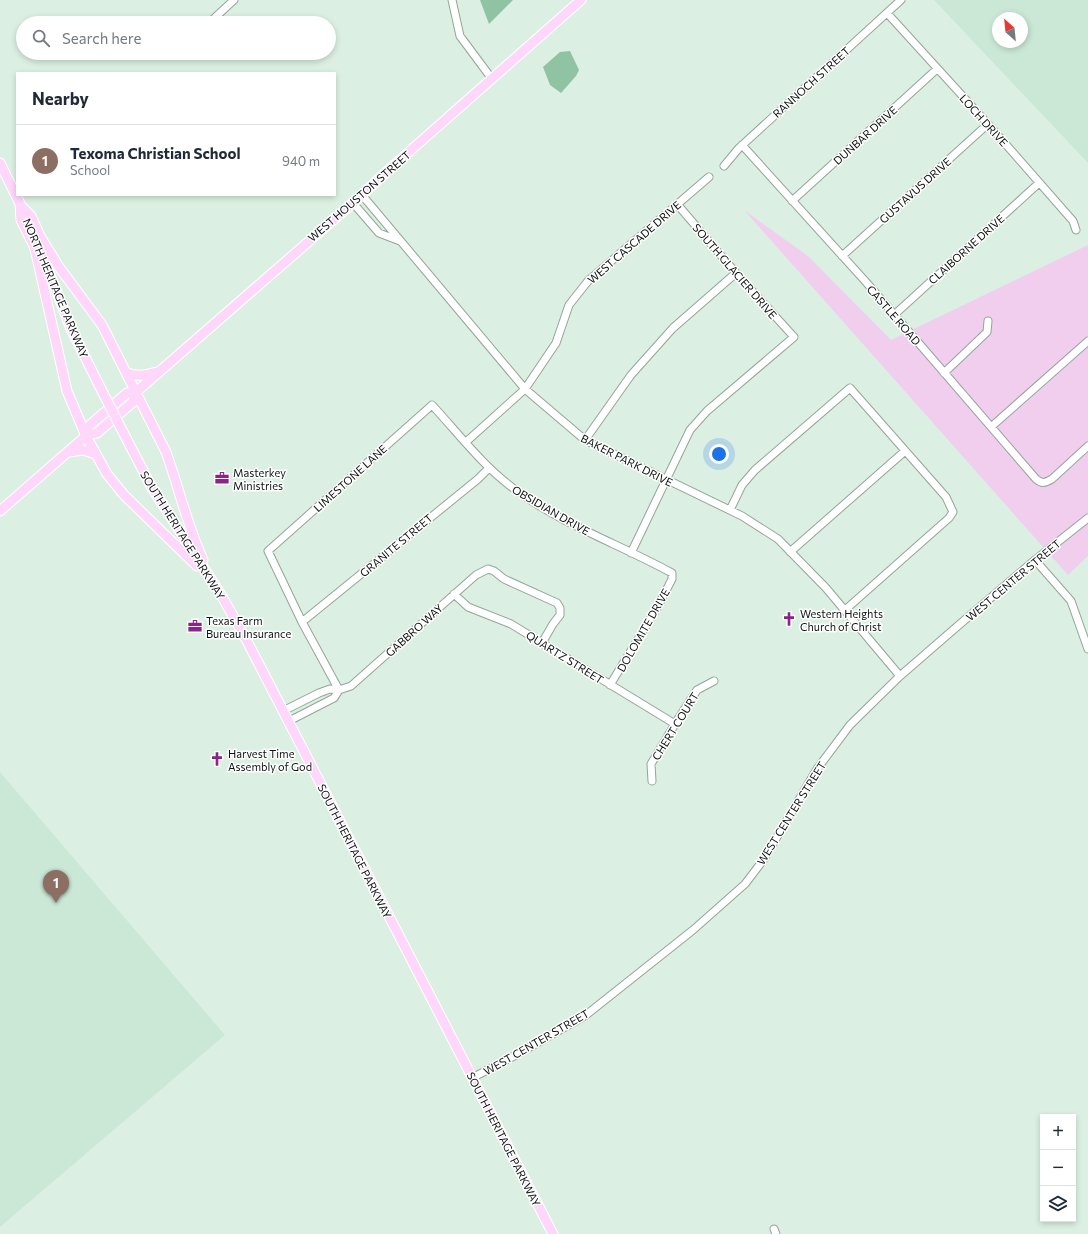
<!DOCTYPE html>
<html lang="en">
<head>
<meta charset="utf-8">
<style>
	:root { --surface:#fff; --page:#f6f6f7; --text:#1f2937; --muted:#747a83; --line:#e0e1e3; --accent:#8d2388 }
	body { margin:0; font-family:Commissioner,sans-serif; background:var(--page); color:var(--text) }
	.controls { position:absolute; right:12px; bottom:12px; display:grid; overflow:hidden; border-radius:0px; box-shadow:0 2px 6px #0003 }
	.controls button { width:36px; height:36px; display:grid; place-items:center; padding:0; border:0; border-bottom:1px solid var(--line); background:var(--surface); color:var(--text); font:20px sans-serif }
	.compass { position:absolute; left:992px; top:12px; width:36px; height:36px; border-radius:50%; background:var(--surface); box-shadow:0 2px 6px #0003; rotate:333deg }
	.you { position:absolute; left:719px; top:454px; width:14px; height:14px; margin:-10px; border:3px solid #fff; border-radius:50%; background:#1a73e8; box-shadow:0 0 0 6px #1a73e833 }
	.badge { display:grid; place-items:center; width:26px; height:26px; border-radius:50%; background:var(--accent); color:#fff; font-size:13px; font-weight:700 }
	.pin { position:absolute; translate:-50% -33px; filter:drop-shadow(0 1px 2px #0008) }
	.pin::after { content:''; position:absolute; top:21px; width:14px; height:12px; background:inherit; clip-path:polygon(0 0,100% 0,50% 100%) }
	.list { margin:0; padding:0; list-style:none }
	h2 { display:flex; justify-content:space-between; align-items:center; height:52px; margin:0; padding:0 16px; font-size:17px }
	h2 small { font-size:13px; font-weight:400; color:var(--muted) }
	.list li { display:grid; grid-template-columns:26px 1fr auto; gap:12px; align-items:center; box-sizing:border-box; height:72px; padding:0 16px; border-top:1px solid var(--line) }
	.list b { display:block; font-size:15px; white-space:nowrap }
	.list p { margin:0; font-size:13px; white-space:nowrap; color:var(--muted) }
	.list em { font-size:13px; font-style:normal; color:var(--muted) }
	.icon { flex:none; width:22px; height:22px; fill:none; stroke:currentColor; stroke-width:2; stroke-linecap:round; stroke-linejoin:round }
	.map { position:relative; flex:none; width:1088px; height:1234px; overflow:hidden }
	.search { position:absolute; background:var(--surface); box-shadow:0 2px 6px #0003; left:16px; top:16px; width:320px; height:44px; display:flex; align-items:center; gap:10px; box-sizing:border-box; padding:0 14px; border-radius:22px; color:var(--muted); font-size:15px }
	.panel { position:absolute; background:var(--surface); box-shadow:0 2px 6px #0003; left:16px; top:72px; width:320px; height:124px; border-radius:0px }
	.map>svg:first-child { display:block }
	.built { fill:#cbe8d6; fill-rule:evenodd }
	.green { fill:#f1ceed }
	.water { fill:#90c2a4 }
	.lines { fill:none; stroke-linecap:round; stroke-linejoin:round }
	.minor-casing { stroke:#92a599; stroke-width:9 }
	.major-casing { stroke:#fff; stroke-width:11 }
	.minor { stroke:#fff; stroke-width:7 }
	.major { stroke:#ffd7fb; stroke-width:9 }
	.major-bridge-casing { stroke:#fff; stroke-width:11; stroke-linecap:butt }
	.major-bridge { stroke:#ffd7fb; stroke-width:9 }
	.labels { text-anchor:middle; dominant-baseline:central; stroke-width:3; stroke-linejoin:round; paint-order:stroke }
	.street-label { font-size:11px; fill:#0c130f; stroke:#fff }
	.poi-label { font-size:11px; fill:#0c130f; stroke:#fff; text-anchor:start }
</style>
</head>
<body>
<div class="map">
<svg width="1088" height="1234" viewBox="0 0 1088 1234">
	<rect width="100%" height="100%" fill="#dbf0e3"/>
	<path class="built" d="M934,0H1088V163ZM998,18H1022V42H998Z
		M0,772L225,1035L0,1227Z"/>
	<path class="green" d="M744,210L808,256L891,340L1088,245V556L1068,575Z"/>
	<path class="water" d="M480,0H513L489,24Z
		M570,51L579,70L576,76L561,93L550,85L543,67L560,52Z"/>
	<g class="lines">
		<defs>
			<path id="minor" d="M452,0L460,36L492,79
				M887,13L988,124L1073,221L1076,230
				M209,23L234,0
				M742,145L866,282L1036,479C1042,484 1045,483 1052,479L1088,446
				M724,166L739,148L901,0
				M362,195L525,389L585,440L742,516L778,539L826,588L900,676
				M792,201L937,69
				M353,203L379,233L400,241
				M842,256L988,124
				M894,315L1039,183
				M944,373L987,332L988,321
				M991,427L1088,341
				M585,440L631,375L673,328L736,273
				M466,442L525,389L556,343L569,305L588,281L709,177
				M730,510L742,485L755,470L850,388L946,497L953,512L949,518L845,610
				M790,552L905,451
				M631,553L690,430L707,411L794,337L736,273L677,204
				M1035,560L1071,601L1088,649
				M454,594L468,607L511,624L675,724
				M302,622L478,479L489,468
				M339,690L302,622L268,551L432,405C458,433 482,465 513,488C561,524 619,544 672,573V579L657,608L610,685
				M283,711L319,693L330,689L339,690L351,686L476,575L488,569L494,571L504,579L557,603L560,608V615L553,624L542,643
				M289,721L334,698L339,690
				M652,781L651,764L675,724L697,690L714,681
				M472,1078L516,1055L586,1015L693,930L745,884L764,859L817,769L850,725L900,676L960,624L1035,560L1088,518
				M774,1229L776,1234"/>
			<path id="major" d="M0,163L23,210
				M20,205L21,220L34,246L38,262L67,391L86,436L107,474L124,495L197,566
				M20,205L31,216L40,236L59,267L102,325L166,452C179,488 187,525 203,560
				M41,251L71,329L102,391
				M127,373C138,377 145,375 157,372
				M123,432L152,488L220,593L247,641L553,1234
				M86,436L90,425L127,393L136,392
				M69,452L83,450L96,454
				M0,511L86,436L97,433L133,402L136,392L362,195L385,173L581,0"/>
		</defs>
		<use href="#minor" class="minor-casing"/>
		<use href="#major" class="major-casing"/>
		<use href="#minor" class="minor"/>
		<use href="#major" class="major"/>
		<defs>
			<path id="major-bridge" d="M102,391L123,432"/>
		</defs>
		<use href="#major-bridge" class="major-bridge-casing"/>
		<use href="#major-bridge" class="major-bridge"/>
	</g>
	<defs>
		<symbol id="office-bare" viewBox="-9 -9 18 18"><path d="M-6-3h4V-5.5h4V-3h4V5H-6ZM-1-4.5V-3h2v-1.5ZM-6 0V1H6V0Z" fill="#8d2388" stroke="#fff" stroke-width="2.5" paint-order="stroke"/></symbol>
		<symbol id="church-bare" viewBox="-9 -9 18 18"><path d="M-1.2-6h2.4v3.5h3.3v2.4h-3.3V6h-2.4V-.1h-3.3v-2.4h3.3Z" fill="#8d2388" stroke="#fff" stroke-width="2.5" paint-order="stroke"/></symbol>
	</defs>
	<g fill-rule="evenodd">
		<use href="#office-bare" x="212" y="468" width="20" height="20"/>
		<use href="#church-bare" x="779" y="609" width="20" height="20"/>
		<use href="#office-bare" x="185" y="616" width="20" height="20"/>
		<use href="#church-bare" x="207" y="749" width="20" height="20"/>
	</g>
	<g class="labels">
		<g class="street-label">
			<text transform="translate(811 82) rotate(-42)">RANNOCH STREET</text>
			<text transform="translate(984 120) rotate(48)">LOCH DRIVE</text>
			<text transform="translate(865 135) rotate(-42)">DUNBAR DRIVE</text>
			<text transform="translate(915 190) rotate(-42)">GUSTAVUS DRIVE</text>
			<text transform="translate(359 196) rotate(-41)">WEST HOUSTON STREET</text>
			<text transform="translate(634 242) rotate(-41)">WEST CASCADE DRIVE</text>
			<text transform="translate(966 249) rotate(-42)">CLAIBORNE DRIVE</text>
			<text transform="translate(735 271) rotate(49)">SOUTH GLACIER DRIVE</text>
			<text transform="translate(56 288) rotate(67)">NORTH HERITAGE PARKWAY</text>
			<text transform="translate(894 315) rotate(49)">CASTLE ROAD</text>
			<text transform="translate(627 460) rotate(27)">BAKER PARK DRIVE</text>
			<text transform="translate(350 478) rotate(-42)">LIMESTONE LANE</text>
			<text transform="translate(551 510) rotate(30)">OBSIDIAN DRIVE</text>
			<text transform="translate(183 535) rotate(58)">SOUTH HERITAGE PARKWAY</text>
			<text transform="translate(396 545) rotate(-40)">GRANITE STREET</text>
			<text transform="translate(1013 580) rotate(-40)">WEST CENTER STREET</text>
			<text transform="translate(414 630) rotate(-42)">GABBRO WAY</text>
			<text transform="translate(643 630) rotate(-60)">DOLOMITE DRIVE</text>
			<text transform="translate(565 657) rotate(32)">QUARTZ STREET</text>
			<text transform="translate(675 726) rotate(-58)">CHERT COURT</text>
			<text transform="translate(791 813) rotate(-58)">WEST CENTER STREET</text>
			<text transform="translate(355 851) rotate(63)">SOUTH HERITAGE PARKWAY</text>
			<text transform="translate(536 1042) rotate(-30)">WEST CENTER STREET</text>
			<text transform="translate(504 1139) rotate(63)">SOUTH HERITAGE PARKWAY</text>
		</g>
		<g class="poi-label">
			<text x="233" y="472">Masterkey<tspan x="233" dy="13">Ministries</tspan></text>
			<text x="800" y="613">Western Heights<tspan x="800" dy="13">Church of Christ</tspan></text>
			<text x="206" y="620">Texas Farm<tspan x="206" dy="13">Bureau Insurance</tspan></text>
			<text x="228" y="753">Harvest Time<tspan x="228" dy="13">Assembly of God</tspan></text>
		</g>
	</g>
</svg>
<div class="controls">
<button>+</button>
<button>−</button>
<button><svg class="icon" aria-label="layers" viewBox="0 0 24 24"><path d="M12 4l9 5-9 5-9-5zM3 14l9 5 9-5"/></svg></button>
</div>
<svg class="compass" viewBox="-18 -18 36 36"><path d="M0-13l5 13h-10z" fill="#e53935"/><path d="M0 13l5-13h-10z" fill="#747a83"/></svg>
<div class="you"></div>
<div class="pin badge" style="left:56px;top:903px;background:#8d6e63">1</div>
<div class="search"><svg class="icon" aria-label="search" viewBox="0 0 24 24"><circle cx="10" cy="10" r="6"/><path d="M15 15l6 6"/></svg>Search here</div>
<section class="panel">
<h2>Nearby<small></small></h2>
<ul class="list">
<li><span class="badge" style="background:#8d6e63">1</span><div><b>Texoma Christian School</b><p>School</p></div><em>940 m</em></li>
</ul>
</section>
</div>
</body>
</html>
